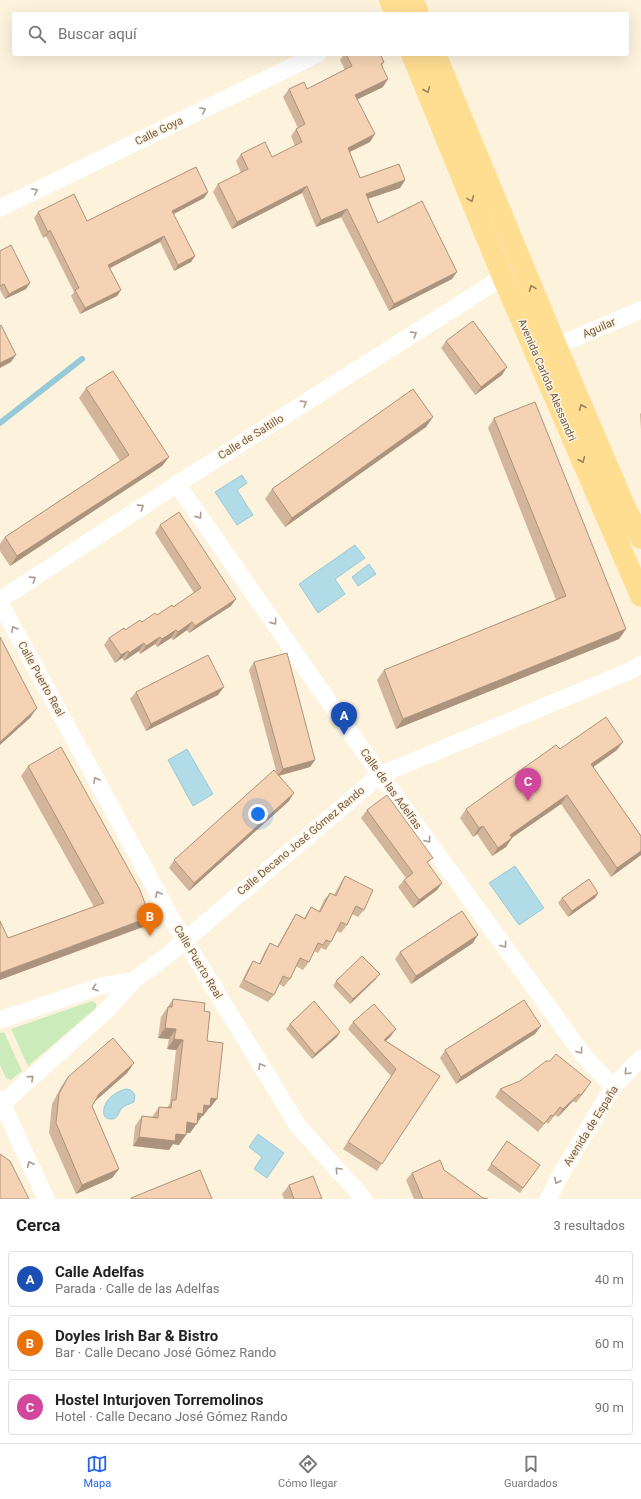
<!DOCTYPE html>
<html lang="es">
<head>
<meta charset="utf-8">
<style>
	:root { --surface:#fff; --page:#f2f2f2; --text:#222; --muted:#767676; --line:#e0e0e0; --accent:#2563eb }
	body { margin:0; font-family:Roboto,sans-serif; background:var(--page); color:var(--text) }
	.you { position:absolute; left:258px; top:814px; width:14px; height:14px; margin:-10px; border:3px solid #fff; border-radius:50%; background:#1a73e8; box-shadow:0 0 0 6px #1a73e833 }
	.badge { display:grid; place-items:center; width:26px; height:26px; border-radius:50%; background:var(--accent); color:#fff; font-size:13px; font-weight:700 }
	.pin { position:absolute; translate:-50% -33px; filter:drop-shadow(0 1px 2px #0008) }
	.pin::after { content:''; position:absolute; top:21px; width:14px; height:12px; background:inherit; clip-path:polygon(0 0,100% 0,50% 100%) }
	.list { margin:0; padding:0; list-style:none }
	h2 { display:flex; justify-content:space-between; align-items:center; height:52px; margin:0; padding:0 16px; font-size:17px }
	h2 small { font-size:13px; font-weight:400; color:var(--muted) }
	.list li { display:grid; grid-template-columns:26px 1fr auto; gap:12px; align-items:center; box-sizing:border-box; height:56px; margin:0 8px 8px; padding:0 8px; border:1px solid var(--line); border-radius:4px }
	.list b { display:block; font-size:15px; white-space:nowrap }
	.list p { margin:0; font-size:13px; white-space:nowrap; color:var(--muted) }
	.list em { font-size:13px; font-style:normal; color:var(--muted) }
	.icon { flex:none; width:22px; height:22px; fill:none; stroke:currentColor; stroke-width:2; stroke-linecap:round; stroke-linejoin:round }
	.map { position:relative; flex:none; width:641px; height:1199px; overflow:hidden }
	.search { position:absolute; background:var(--surface); box-shadow:0 4px 16px #0002; left:12px; right:12px; top:12px; height:44px; display:flex; align-items:center; gap:10px; box-sizing:border-box; padding:0 14px; border-radius:4px; color:var(--muted); font-size:15px }
	.sheet { height:244px; background:var(--surface) }
	nav { display:flex; justify-content:space-around; align-items:center; box-sizing:border-box; height:56px; border-top:1px solid var(--line); background:var(--surface); font-size:11px; color:var(--muted) }
	nav a { display:grid; justify-items:center; gap:2px }
	nav .on { color:var(--accent) }
	.map>svg:first-child { display:block }
	.green { fill:#cbebbb }
	.water { fill:#b1dbe7; stroke:#97cad9 }
	.lines { fill:none; stroke-linecap:round; stroke-linejoin:round }
	.stream { stroke:#97cad9; stroke-width:6 }
	.street { stroke:#fff; stroke-width:17 }
	.primary { stroke:#ffde92; stroke-width:22 }
	.wall { fill:#d2b59a }
	.shaded-wall { fill:#ab937d }
	.building { fill:#f4d2b3; stroke:#ab937d }
	.oneway { stroke:#9d815c }
	.oneway2 { stroke:#ab9b8f }
	.labels { text-anchor:middle; dominant-baseline:central; stroke-width:3; stroke-linejoin:round; paint-order:stroke }
	.street-label { font-size:11px; fill:#735945; stroke:#fff6e4 }
</style>
</head>
<body>
<div class="map">
<svg width="641" height="1199" viewBox="0 0 641 1199">
	<rect width="100%" height="100%" fill="#fdf3dd"/>
	<path class="green" d="M92,1001L96,1003V1008L28,1066L11,1029Z
		M4,1032L22,1071L11,1080L6,1078L0,1065V1033Z"/>
	<path class="water" d="M242,475L247,483L237,490L253,515L237,525L215,492Z
		M355,545L365,558L335,579L345,594L318,613L299,584Z
		M369,564L376,574L358,586L352,577Z
		M187,749L213,794L193,806L168,760Z
		M515,866L544,908L519,925L489,883Z
		M126,1089L131,1090L135,1095L134,1102C130,1104 125,1105 122,1108C118,1112 119,1118 112,1119C100,1120 103,1106 108,1100C113,1094 119,1091 126,1089Z
		M258,1134L284,1153L267,1178L254,1169L262,1157L249,1147Z"/>
	<g class="lines">
		<path class="stream" d="M0,423L82,359"/>
		<path class="street" d="M0,208L318,54
			M556,346L641,310
			M177,484L380,775L584,1056L613,1087
			M0,600L177,484L503,277
			M0,603L172,919L298,1126L364,1199
			M0,1020L101,986L133,981
			M0,1099L46,1199
			M0,1106L107,1010L133,981L164,958L380,775L632,670L641,664
			M548,1199L564,1169L613,1087L641,1058"/>
		<path class="primary" d="M390,0L396,14
			M413,0L418,14
			M412,54L503,277L641,596
			M435,54L556,346L625,508L641,538"/>
	</g>
	<path class="wall" d="M344,54H380L384,62L382,66L383,87L357,99L370,142L350,152L360,178L405,180L400,188L368,199L378,223L452,279L389,311L341,217L316,227L302,193L232,229L213,192L218,184L241,173L236,161L241,154L272,157L295,146L291,136L296,129L298,128L283,97L289,89H307L345,70L340,60Z
		M208,192L204,198L173,214L195,256L191,262L174,271L160,242L110,268L121,290L117,296L80,314L71,296L74,292L46,236L43,238L34,218L38,212L87,221Z
		M0,251L26,289L5,299L0,290Z
		M446,341L502,375L475,395L441,348Z
		M86,388L169,457L162,466L10,566L0,551V544L5,537L120,461L79,398Z
		M641,413V430L640,414Z
		M433,417L426,427L285,527L265,499L272,489Z
		M494,418L626,629L619,639L396,729L377,680L384,670L556,600L488,428Z
		M160,525L231,606L189,633L187,630L173,640L171,638L157,647L155,644L140,654L139,651L124,661L122,658L115,663L104,645L109,638L173,607L194,593L155,533Z
		M254,662L315,760L310,767L279,776L289,801L189,891L169,868L174,860L277,774L249,670Z
		M136,692L218,695L146,731L130,699Z
		M560,749L617,750L593,767L641,836V855L611,877L561,804L512,838L506,847L492,856L477,834L473,837L460,818L466,809Z
		M28,766L150,917L143,927L8,938L94,907L21,776Z
		M367,810L442,883L437,890L413,908L398,887L404,880L406,878L361,818Z
		M345,876L364,910L358,917L352,914L347,925L341,933L337,931L331,942L326,950L321,948L318,953L314,951L309,962L303,970L296,966L290,979L284,987L279,984L274,995L268,1002L239,987L248,969L253,961L259,964L265,951L270,943L277,947L291,922L296,914L304,918L311,907L319,911L324,900L330,893L334,895L340,884Z
		M598,893L595,898L568,917L558,903L562,898Z
		M473,943L411,984L395,959L400,952Z
		M376,979L350,1004L333,986L336,981Z
		M173,999L204,1011L207,1041L210,1108H209L203,1116H202L190,1133H186L179,1145L173,1144L169,1150L133,1146L135,1126L142,1116L152,1117L159,1107L167,1108L170,1103L176,1050L167,1049L169,1039L158,1038L161,1017Z
		M353,1022L391,1036L386,1041L440,1076L377,1171L343,1149L391,1076L348,1029Z
		M290,1024L337,1037L312,1059L286,1029Z
		M535,1034L456,1084L440,1058L445,1050Z
		M134,1063L127,1073L95,1101L92,1106L119,1169L112,1178L76,1194L49,1133L52,1104L61,1087L68,1077Z
		M500,1089L586,1090L576,1103L573,1101L558,1117L555,1115L548,1124L546,1122L538,1132L495,1097Z
		M507,1141L540,1165L520,1193L487,1170Z
		M444,1170L483,1198L488,1199H414L406,1180L412,1173Z
		M289,1185L322,1199H284L282,1194Z"/>
	<path class="shaded-wall" d="M388,79L383,87L350,103L355,95Z
		M375,134L370,142L343,155L348,148Z
		M405,180L400,188L361,201L366,194Z
		M307,186L302,193L232,229L237,222Z
		M208,192L204,198L168,217L172,211Z
		M347,209L341,217L316,227L321,220Z
		M50,230L46,236L43,238L48,232Z
		M164,236L160,242L104,271L108,265Z
		M195,256L191,262L174,271L178,265Z
		M457,272L452,279L389,311L394,304Z
		M30,283L26,289L5,299L9,294Z
		M121,290L117,296L80,314L85,308Z
		M16,355L11,362L0,368V363Z
		M507,367L502,375L475,395L481,387Z
		M433,417L426,427L285,527L292,518Z
		M169,457L162,466L10,566L17,556Z
		M236,599L231,606L189,633L195,626Z
		M192,622L187,630L173,640L178,632Z
		M626,629L619,639L396,729L403,719Z
		M176,630L171,638L157,647L162,639Z
		M160,637L155,644L140,654L146,646Z
		M144,643L139,651L124,661L129,653Z
		M128,651L122,658L115,663L121,655Z
		M224,687L218,695L146,731L151,724Z
		M37,708L30,718L0,745V742Z
		M623,742L617,750L585,773L591,764Z
		M315,760L310,767L277,776L283,769Z
		M294,793L289,801L189,891L194,883Z
		M567,795L561,804L504,843L510,835Z
		M483,826L477,834L473,837L479,828Z
		M512,838L506,847L492,856L498,848Z
		M641,851V855L611,877L617,868Z
		M442,883L437,890L413,908L419,900Z
		M598,893L595,898L568,917L572,911Z
		M150,917L143,927L0,980V973Z
		M478,935L473,943L411,984L416,976Z
		M380,974L376,979L350,1004L353,999Z
		M541,1026L535,1034L456,1084L461,1077Z
		M165,1028L176,1029L169,1039L158,1038Z
		M396,1029L391,1036L379,1047L384,1040Z
		M340,1032L337,1037L312,1059L315,1054Z
		M174,1039L183,1040L176,1050L167,1049Z
		M134,1063L127,1073L92,1104L99,1094Z
		M579,1094L573,1101L558,1117L563,1109Z
		M211,1098L217,1099L210,1108H209L203,1116H202L190,1133L180,1132L187,1122Z
		M176,1134L186,1135L179,1145L173,1144L169,1150L133,1146L139,1137Z
		M119,1169L112,1178L76,1194L82,1185Z"/>
	<path class="building" d="M346,54H380L384,62L381,64L388,79L355,95L375,134L348,148L360,178L399,164L405,180L366,194L378,223L422,201L457,272L394,304L347,209L321,220L307,186L237,222L218,184L248,169L241,154L265,142L272,157L302,142L296,129L305,124L289,89L304,82L307,89L352,66Z
		M196,167L208,192L172,211L195,256L178,265L164,236L108,265L121,290L85,308L75,290L79,288L50,230L48,232L38,212L74,194L87,221Z
		M11,245L30,283L9,294L4,284L0,286V251Z
		M473,321L507,367L481,387L446,341Z
		M1,325L16,355L0,363V326Z
		M113,371L169,457L17,556L5,537L129,455L86,388Z
		M413,389L433,417L292,518L272,489Z
		M535,402L626,629L403,719L384,670L566,596L494,418Z
		M179,512L236,599L195,626L192,622L178,632L176,630L162,639L160,637L146,646L144,643L129,653L128,651L121,655L109,638L124,628L125,630L140,620L142,622L155,613L157,615L172,605L173,607L201,588L160,525Z
		M0,637L37,708L0,742Z
		M287,653L315,760L283,769L254,662Z
		M208,655L224,687L151,724L136,692Z
		M606,717L623,742L591,764L641,836V851L617,868L567,795L510,835L512,838L498,848L483,826L479,828L466,809L556,745L560,749Z
		M61,747L140,890L150,917L0,973V921L8,938L104,903L28,766Z
		M274,770L294,793L194,883L174,860Z
		M387,795L433,858L427,862L442,883L419,900L404,880L413,873L367,810Z
		M345,876L373,890L364,910L356,906L347,925L341,922L331,942L326,940L323,945L318,943L309,962L300,958L290,979L283,976L274,995L244,980L253,961L260,964L270,943L278,947L296,914L305,919L311,907L320,912L330,893L336,896Z
		M589,879L598,893L572,911L562,898Z
		M462,911L478,935L416,976L400,952Z
		M362,956L380,974L353,999L336,981Z
		M173,999L205,1003L204,1011L210,1012L207,1041L223,1043L217,1099L211,1098L210,1106L204,1105L203,1114L198,1113L197,1124L187,1122L186,1135L176,1134L175,1141L139,1137L142,1116L158,1118L159,1107L171,1108L172,1100H176L183,1040L174,1039L176,1029L165,1028L168,1007H172Z
		M524,1000L541,1026L461,1077L445,1050Z
		M314,1001L340,1032L315,1054L290,1024Z
		M374,1004L396,1029L384,1040L440,1076L382,1164L348,1142L396,1069L353,1022Z
		M113,1038L134,1063L99,1094L92,1106L119,1169L82,1185L56,1123L59,1094L68,1077Z
		M556,1054L591,1082L581,1095L579,1094L563,1109L560,1107L553,1116L551,1115L544,1124L500,1089L520,1081L546,1061H550Z
		M507,1141L540,1165L523,1188L491,1164Z
		M0,1154L10,1161L29,1199H0Z
		M440,1160L444,1170L483,1198L488,1199H423L412,1173Z
		M200,1170L212,1199H131V1198Z
		M313,1176L322,1199H294L289,1185Z"/>
	<defs><path id="oneway-chevron" d="M-2-3.5L2.5 0L-2 3.5" fill="none" stroke-width="1.6" stroke-linecap="round" stroke-linejoin="round"/></defs>
	<g class="oneway">
		<use href="#oneway-chevron" transform="translate(427 90) rotate(68)"/>
		<use href="#oneway-chevron" transform="translate(471 199) rotate(68)"/>
		<use href="#oneway-chevron" transform="translate(532 288) rotate(-112)"/>
		<use href="#oneway-chevron" transform="translate(582 407) rotate(-113)"/>
		<use href="#oneway-chevron" transform="translate(582 460) rotate(67)"/>
	</g>
	<g class="oneway2">
		<use href="#oneway-chevron" transform="translate(203 110) rotate(-26)"/>
		<use href="#oneway-chevron" transform="translate(35 191) rotate(-26)"/>
		<use href="#oneway-chevron" transform="translate(414 334) rotate(-32)"/>
		<use href="#oneway-chevron" transform="translate(304 403) rotate(-32)"/>
		<use href="#oneway-chevron" transform="translate(141 507) rotate(-33)"/>
		<use href="#oneway-chevron" transform="translate(199 516) rotate(55)"/>
		<use href="#oneway-chevron" transform="translate(33 579) rotate(-33)"/>
		<use href="#oneway-chevron" transform="translate(274 622) rotate(55)"/>
		<use href="#oneway-chevron" transform="translate(14 629) rotate(-119)"/>
		<use href="#oneway-chevron" transform="translate(96 780) rotate(-119)"/>
		<use href="#oneway-chevron" transform="translate(428 840) rotate(54)"/>
		<use href="#oneway-chevron" transform="translate(158 894) rotate(-119)"/>
		<use href="#oneway-chevron" transform="translate(504 945) rotate(54)"/>
		<use href="#oneway-chevron" transform="translate(95 988) rotate(162)"/>
		<use href="#oneway-chevron" transform="translate(580 1051) rotate(54)"/>
		<use href="#oneway-chevron" transform="translate(261 1066) rotate(-121)"/>
		<use href="#oneway-chevron" transform="translate(627 1072) rotate(133)"/>
		<use href="#oneway-chevron" transform="translate(31 1078) rotate(-42)"/>
		<use href="#oneway-chevron" transform="translate(30 1164) rotate(-115)"/>
		<use href="#oneway-chevron" transform="translate(338 1170) rotate(-133)"/>
		<use href="#oneway-chevron" transform="translate(557 1181) rotate(117)"/>
	</g>
	<g class="labels">
		<g class="street-label">
			<text transform="translate(159 131) rotate(-26)">Calle Goya</text>
			<text transform="translate(599 328) rotate(-23)">Aguilar</text>
			<text transform="translate(547 380) rotate(67)">Avenida Carlota Alessandri</text>
			<text transform="translate(251 437) rotate(-32)">Calle de Saltillo</text>
			<text transform="translate(41 679) rotate(61)">Calle Puerto Real</text>
			<text transform="translate(391 789) rotate(54)">Calle de las Adelfas</text>
			<text transform="translate(301 841) rotate(-40)">Calle Decano José Gómez Rando</text>
			<text transform="translate(198 962) rotate(59)">Calle Puerto Real</text>
			<text transform="translate(591 1126) rotate(-58)">Avenida de España</text>
		</g>
	</g>
</svg>
<div class="you"></div>
<div class="pin badge" style="left:344px;top:735px;background:#1a4fb4">A</div>
<div class="pin badge" style="left:150px;top:936px;background:#e8710a">B</div>
<div class="pin badge" style="left:528px;top:801px;background:#d1479c">C</div>
<div class="search"><svg class="icon" aria-label="search" viewBox="0 0 24 24"><circle cx="10" cy="10" r="6"/><path d="M15 15l6 6"/></svg>Buscar aquí</div>
</div>
<section class="sheet">
<h2>Cerca<small>3 resultados</small></h2>
<ul class="list">
<li><span class="badge" style="background:#1a4fb4">A</span><div><b>Calle Adelfas</b><p>Parada · Calle de las Adelfas</p></div><em>40 m</em></li>
<li><span class="badge" style="background:#e8710a">B</span><div><b>Doyles Irish Bar &amp; Bistro</b><p>Bar · Calle Decano José Gómez Rando</p></div><em>60 m</em></li>
<li><span class="badge" style="background:#d1479c">C</span><div><b>Hostel Inturjoven Torremolinos</b><p>Hotel · Calle Decano José Gómez Rando</p></div><em>90 m</em></li>
</ul>
</section>
<nav>
<a class="on"><svg class="icon" aria-label="map" viewBox="0 0 24 24"><path d="M3 6l6-2 6 2 6-2v14l-6 2-6-2-6 2zM9 4v14M15 6v14"/></svg>Mapa</a>
<a><svg class="icon" aria-label="directions" viewBox="0 0 24 24"><path d="M12 3l9 9-9 9-9-9zM9 14v-3h6M13 9l2 2-2 2"/></svg>Cómo llegar</a>
<a><svg class="icon" aria-label="saved" viewBox="0 0 24 24"><path d="M7 4h10v16l-5-4-5 4z"/></svg>Guardados</a>
</nav>
</body>
</html>
